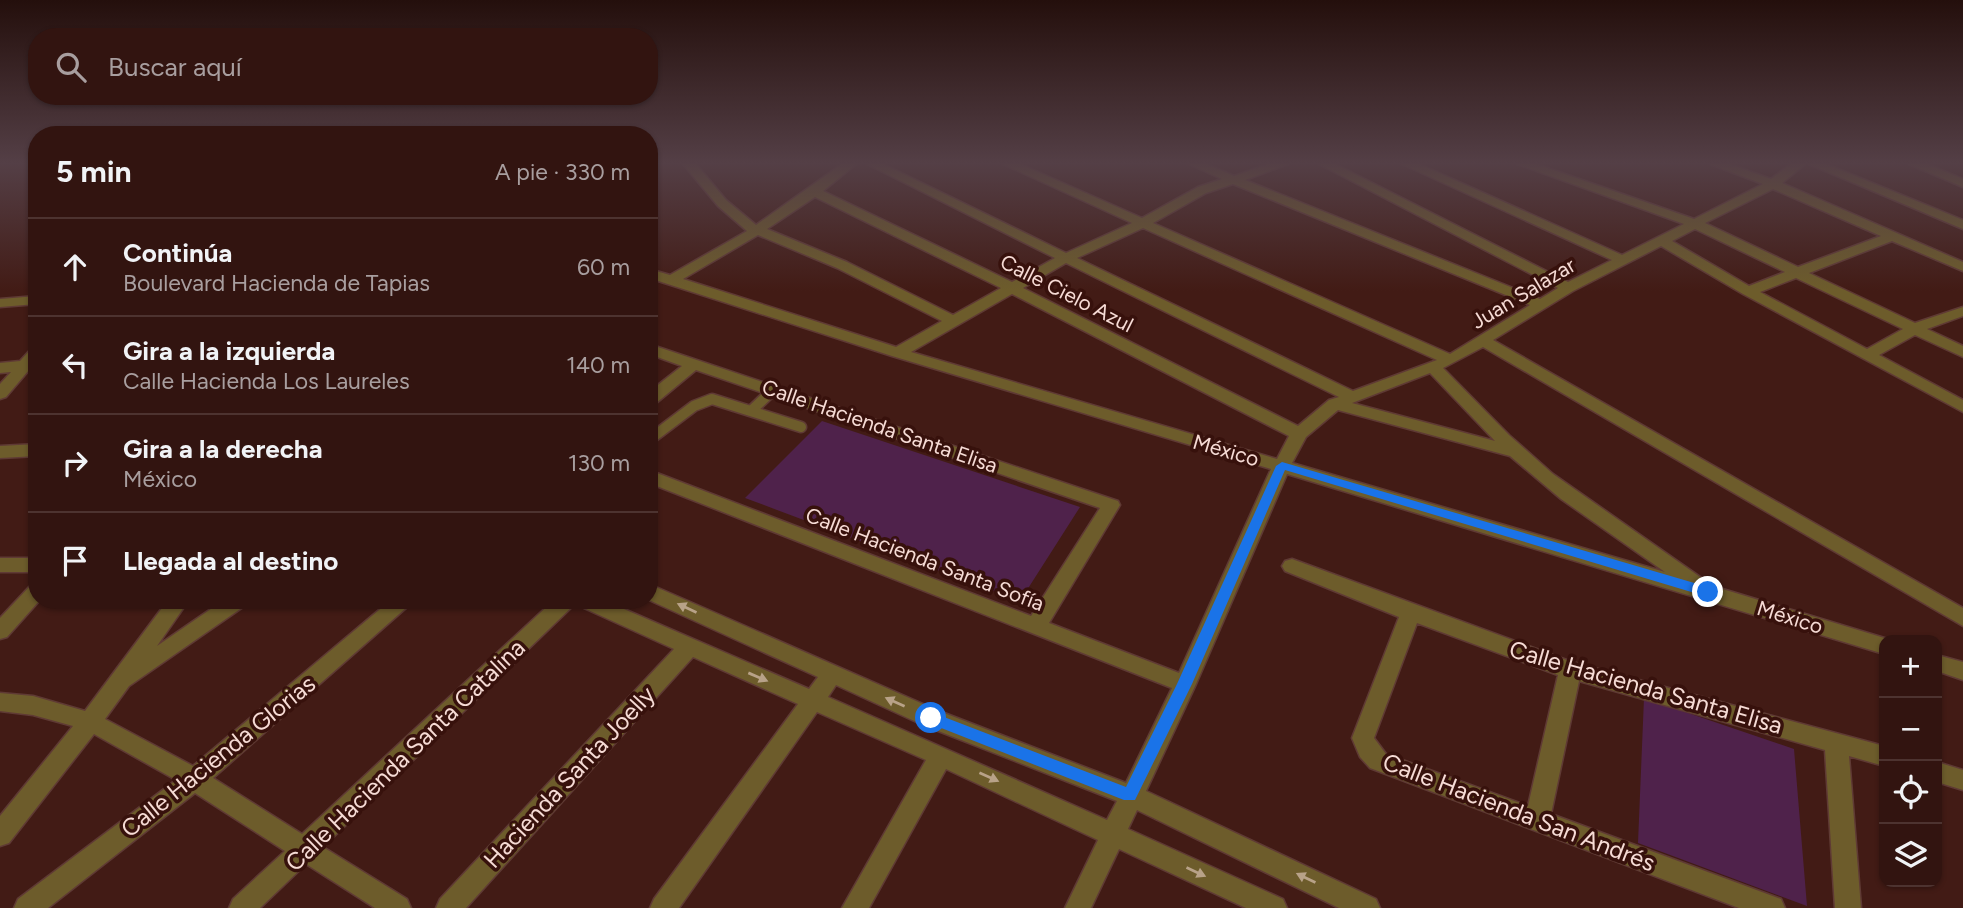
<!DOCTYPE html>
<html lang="es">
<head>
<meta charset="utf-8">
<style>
	:root { --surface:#321410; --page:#3a1d19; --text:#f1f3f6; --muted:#a89e9f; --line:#4d3330 }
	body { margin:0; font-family:Figtree,sans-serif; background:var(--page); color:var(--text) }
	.controls { position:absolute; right:21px; bottom:21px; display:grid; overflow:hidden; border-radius:14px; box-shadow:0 2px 5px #0004 }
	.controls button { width:63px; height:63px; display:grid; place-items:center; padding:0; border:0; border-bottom:2px solid var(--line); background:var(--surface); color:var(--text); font:35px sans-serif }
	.stop { position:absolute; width:21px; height:21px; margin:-16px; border:5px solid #1a73e8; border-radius:50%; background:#fff }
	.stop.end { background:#1a73e8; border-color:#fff; box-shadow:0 2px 7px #0008 }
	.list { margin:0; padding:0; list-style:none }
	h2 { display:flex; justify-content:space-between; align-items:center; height:91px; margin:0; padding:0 28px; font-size:30px }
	h2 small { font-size:23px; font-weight:400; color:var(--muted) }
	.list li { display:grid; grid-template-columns:46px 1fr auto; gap:21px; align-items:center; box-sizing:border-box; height:98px; padding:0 28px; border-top:2px solid var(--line) }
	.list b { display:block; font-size:26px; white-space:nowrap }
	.list p { margin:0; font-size:23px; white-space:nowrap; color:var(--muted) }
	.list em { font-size:23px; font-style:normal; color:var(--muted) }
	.icon { flex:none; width:38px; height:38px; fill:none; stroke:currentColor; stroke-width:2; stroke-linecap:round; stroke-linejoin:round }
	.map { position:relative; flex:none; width:1963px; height:908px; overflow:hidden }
	.search { position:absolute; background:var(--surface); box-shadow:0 2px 5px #0004; left:28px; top:28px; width:630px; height:77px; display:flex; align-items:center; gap:18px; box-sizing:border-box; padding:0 24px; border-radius:28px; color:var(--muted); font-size:26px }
	.panel { position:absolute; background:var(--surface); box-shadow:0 2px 5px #0004; left:28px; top:126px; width:630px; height:483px; border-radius:28px }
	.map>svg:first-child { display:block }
	.green { fill:#4f224b }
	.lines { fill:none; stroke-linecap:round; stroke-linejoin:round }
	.lane-casing { stroke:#5f3a34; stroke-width:13 }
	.street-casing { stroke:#5f3a34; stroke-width:3 }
	.lane { stroke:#6d5c2b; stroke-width:10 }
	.street { fill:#6d5c2b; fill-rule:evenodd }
	.oneway { fill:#b8a288 }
	.route { fill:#1a73e8 }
	.labels { text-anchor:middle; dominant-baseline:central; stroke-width:7; stroke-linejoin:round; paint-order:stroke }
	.street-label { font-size:21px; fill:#f6dbd5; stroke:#37110c }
	.near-street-label { font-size:24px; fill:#f6dbd5; stroke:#37110c }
</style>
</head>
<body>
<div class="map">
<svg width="1963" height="908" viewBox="0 0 1963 908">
	<rect width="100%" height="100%" fill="#421b15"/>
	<path class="green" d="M822,421L1080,507L1020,601L745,498Z
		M1644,698L1794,749L1807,906L1638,843Z"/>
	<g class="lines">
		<defs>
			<path id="lane" d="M752,410L773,390
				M649,440L694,406L712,399L801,427"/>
			<path id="street" d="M683,164H696L726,200L756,225L842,164H856L823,191L1012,282L1055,258L867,164H883L1066,253L1132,223L1003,164H1020L1142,218L1198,187L1222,179L1189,164H1206L1234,176L1269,164H1288L1245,180L1540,299L1558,288L1319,164H1335L1568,282L1612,260L1402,164H1419L1622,255L1684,224L1517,164H1536L1694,219L1763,184L1710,164H1729L1771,179L1791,164H1805L1782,183L1963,262V271L1892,241L1809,273L1915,323L1963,307V316L1927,329L1963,346V357L1915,335L1879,355L1963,400V412L1743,294L1661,246L1573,291L1493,340L1963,608V626L1483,347L1443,368L1509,435L1553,474L1703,579L1706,584L1891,640H1884V654L1287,474L1196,684L1146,791L1376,899L1380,908H1339L1137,810L1128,829L1283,899L1287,908H1246L1119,849L1091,908H1065L1098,840L946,769L869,908H842L926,760L817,712L679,908H650L654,899L798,704L693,657L466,908H436L440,899L674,649L575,604L323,847L407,899L411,908H375L306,864L260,908H229L233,899L285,851L195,793L48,908H14L18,899L176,780L94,734L9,843L0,846V816L73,726L33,715L0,711V693L33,696L85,711L168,600H189L157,646L224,600H249L246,605L129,686L105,719L193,766L391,600H415L213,778L302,834L554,600H603L809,689L818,677L649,600V584L939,711L1126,783L1172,688L649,483V470L1031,616L1100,508L696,370L655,404L649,405V392L682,366L649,354V344L1118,501L1120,505L1049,623L1179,673L1271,469L892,356L649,278V269L670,275L747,231L718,206ZM1233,184L1530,305L1450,354L1153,223L1206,193ZM1773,189L1881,236L1798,267L1705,223ZM815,197L1001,288L953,315L847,262L767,229ZM1143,228L1437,360L1353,391L1077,258ZM1695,229L1785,272L1749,286L1672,241ZM758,235L837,268L942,321L896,347L683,279ZM1066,263L1339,397L1329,400L1298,426L1023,288ZM1796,278L1903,329L1867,349L1760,292ZM1012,294L1289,436L1277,459L911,352ZM1430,373L1495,441L1352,403ZM1338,410L1510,456L1561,499L1665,572L1292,463L1306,437ZM836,685L923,725L1117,801L1107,820L828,697Z
				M1809,164H1826L1963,220V229Z
				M1909,164H1927L1963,179V187Z
				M37,296V304L0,307V299Z
				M37,346V368L29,370L6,397L0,399V384L11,372L0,373V363L20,361L32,348Z
				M37,444V456L0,458V446Z
				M0,558H37V572H0Z
				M1292,559L1572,662L1884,746V766L1849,756L1861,908H1835L1825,750L1579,681L1551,814L1781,899L1785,908H1739L1370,768L1360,757L1352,738L1399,617L1285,571L1282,566L1285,561ZM1417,623L1558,675L1528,806L1386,754L1374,738Z
				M37,584V600H40L7,637L0,639V618L30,586Z
				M1937,655L1963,662V680L1937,671Z
				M1937,762L1963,770V790L1937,782Z"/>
		</defs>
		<use href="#lane" class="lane-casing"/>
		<use href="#street" class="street-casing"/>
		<use href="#lane" class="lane"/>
		<use href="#street" class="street"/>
	</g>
	<defs><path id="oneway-solid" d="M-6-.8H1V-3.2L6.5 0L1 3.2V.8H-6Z" transform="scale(1.75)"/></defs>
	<g class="oneway">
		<use href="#oneway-solid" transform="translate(687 608) rotate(-155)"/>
		<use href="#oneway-solid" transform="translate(758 677) rotate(23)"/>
		<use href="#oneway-solid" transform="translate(895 702) rotate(-156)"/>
		<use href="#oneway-solid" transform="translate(989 777) rotate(24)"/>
		<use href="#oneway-solid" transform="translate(1196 872) rotate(25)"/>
		<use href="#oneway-solid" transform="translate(1306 878) rotate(-154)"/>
	</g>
	<linearGradient id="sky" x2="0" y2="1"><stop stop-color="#240f0c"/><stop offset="0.56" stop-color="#543f46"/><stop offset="1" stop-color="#543f46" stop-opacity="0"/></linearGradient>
	<rect width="1963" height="291" fill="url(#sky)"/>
	<path class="route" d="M1282,462L1708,587L1714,592L1708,597L1285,470L1192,684L1135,800H1124L926,722L924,718L931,712L1126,787L1177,684L1276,466Z"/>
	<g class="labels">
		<g class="street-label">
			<text transform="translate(1067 293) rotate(27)">Calle Cielo Azul</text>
			<text transform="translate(1523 293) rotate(-31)">Juan Salazar</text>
			<text transform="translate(880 426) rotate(19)">Calle Hacienda Santa Elisa</text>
			<text transform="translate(1226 450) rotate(16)">México</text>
			<text transform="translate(925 559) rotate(21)">Calle Hacienda Santa Sofía</text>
			<text transform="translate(1790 617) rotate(17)">México</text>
		</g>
		<g class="near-street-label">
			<text transform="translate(1646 687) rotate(16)">Calle Hacienda Santa Elisa</text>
			<text transform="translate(405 755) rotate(-44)">Calle Hacienda Santa Catalina</text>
			<text transform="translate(218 756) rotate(-39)">Calle Hacienda Glorias</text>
			<text transform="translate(569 777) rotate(-47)">Hacienda Santa Joelly</text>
			<text transform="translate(1519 812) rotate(21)">Calle Hacienda San Andrés</text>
		</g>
	</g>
</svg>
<div class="controls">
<button>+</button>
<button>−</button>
<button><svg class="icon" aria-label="locate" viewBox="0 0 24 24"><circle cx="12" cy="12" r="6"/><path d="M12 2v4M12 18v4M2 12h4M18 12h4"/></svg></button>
<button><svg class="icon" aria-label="layers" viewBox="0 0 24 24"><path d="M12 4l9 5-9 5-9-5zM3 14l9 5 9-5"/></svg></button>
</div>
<div class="stop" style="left:931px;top:718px"></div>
<div class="stop end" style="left:1708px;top:592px"></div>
<div class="search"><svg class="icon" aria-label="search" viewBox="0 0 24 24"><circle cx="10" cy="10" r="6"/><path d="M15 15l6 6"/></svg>Buscar aquí</div>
<section class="panel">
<h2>5 min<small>A pie · 330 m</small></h2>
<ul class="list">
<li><svg class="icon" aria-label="ahead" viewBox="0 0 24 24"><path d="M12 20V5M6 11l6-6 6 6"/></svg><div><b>Continúa</b><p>Boulevard Hacienda de Tapias</p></div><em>60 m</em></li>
<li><svg class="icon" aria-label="left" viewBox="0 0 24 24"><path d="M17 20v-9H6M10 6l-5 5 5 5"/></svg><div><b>Gira a la izquierda</b><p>Calle Hacienda Los Laureles</p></div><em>140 m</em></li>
<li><svg class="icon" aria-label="right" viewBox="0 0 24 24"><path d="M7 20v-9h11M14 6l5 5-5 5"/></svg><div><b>Gira a la derecha</b><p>México</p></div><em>130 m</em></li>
<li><svg class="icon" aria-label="arrive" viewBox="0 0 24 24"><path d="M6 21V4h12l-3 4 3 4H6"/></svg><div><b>Llegada al destino</b></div></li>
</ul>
</section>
</div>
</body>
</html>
